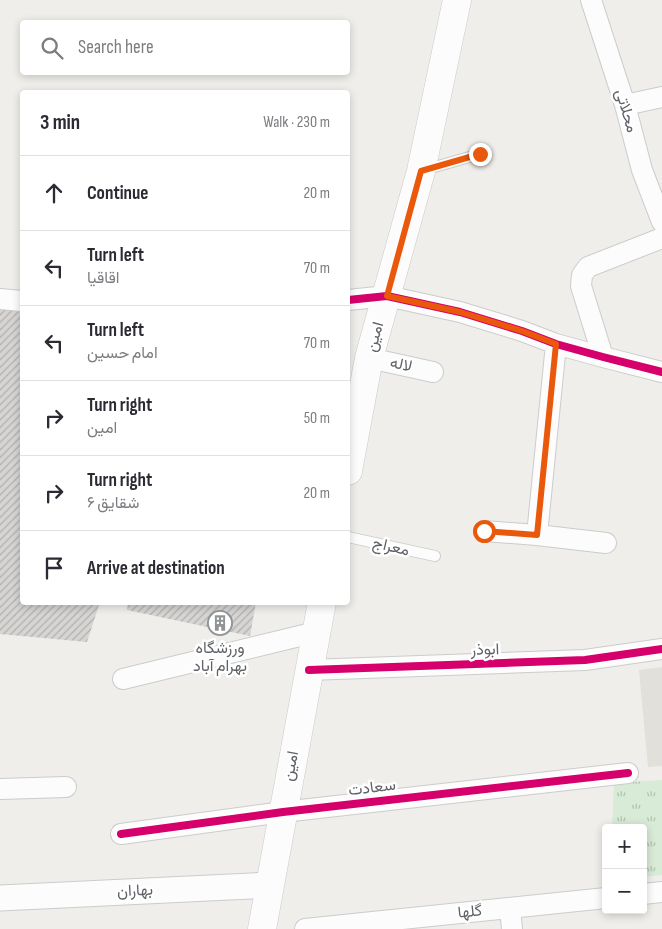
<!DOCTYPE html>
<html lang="en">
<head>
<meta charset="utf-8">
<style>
	:root { --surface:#fff; --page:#f2f2f3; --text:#2b2b33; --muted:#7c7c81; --line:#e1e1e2 }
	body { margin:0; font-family:"Sofia Sans Condensed",Vazirmatn,sans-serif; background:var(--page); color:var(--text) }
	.controls { position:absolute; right:15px; bottom:15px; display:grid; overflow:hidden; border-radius:5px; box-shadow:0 2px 8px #0003 }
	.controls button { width:45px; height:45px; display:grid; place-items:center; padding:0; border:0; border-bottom:1px solid var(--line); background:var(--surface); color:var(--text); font:25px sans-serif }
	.stop { position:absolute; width:15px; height:15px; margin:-11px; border:4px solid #ea580c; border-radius:50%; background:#fff }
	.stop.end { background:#ea580c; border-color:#fff; box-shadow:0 1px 5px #0008 }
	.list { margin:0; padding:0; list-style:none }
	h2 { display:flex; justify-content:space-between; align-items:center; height:65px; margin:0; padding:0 20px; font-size:21px }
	h2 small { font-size:16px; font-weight:400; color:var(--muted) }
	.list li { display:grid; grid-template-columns:32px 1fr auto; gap:15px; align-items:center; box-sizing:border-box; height:75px; padding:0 20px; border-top:1px solid var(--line) }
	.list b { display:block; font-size:19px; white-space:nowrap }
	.list p { margin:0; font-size:16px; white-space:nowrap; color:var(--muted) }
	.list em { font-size:16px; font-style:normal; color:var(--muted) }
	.icon { flex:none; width:28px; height:28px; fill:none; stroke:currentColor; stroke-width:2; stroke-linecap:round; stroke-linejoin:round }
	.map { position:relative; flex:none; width:662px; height:929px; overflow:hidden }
	.search { position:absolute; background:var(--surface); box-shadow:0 2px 8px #0003; left:20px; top:20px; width:330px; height:55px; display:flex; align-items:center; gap:12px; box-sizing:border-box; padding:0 18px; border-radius:5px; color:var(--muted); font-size:19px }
	.panel { position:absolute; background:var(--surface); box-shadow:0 2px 8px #0003; left:20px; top:90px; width:330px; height:515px; border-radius:5px }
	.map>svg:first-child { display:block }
	.education { fill:#e2e0da }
	.park { fill:url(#park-tufts) }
	.building { fill:url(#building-hatch) }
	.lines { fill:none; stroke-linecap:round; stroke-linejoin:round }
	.service-casing { stroke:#cbcccc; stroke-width:12 }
	.minor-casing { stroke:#cbcccc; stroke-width:22 }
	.tertiary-casing { stroke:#cbcccc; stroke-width:27 }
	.secondary-casing { stroke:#cacacb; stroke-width:29 }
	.service { stroke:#fdfcfc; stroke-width:10 }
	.minor { stroke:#fdfcfc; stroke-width:20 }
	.tertiary { stroke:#fdfcfc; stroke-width:25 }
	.secondary { stroke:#fdfcfc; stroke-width:28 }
	.cycleway-casing { stroke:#fff; stroke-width:11 }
	.cycleway { stroke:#d6006c; stroke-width:8 }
	.route { stroke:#ea580c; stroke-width:6 }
	.labels { text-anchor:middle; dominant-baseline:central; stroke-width:5; stroke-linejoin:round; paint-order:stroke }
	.street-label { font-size:16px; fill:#5f6368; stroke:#fff }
	.poi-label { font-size:16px; fill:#5f6368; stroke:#fff }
</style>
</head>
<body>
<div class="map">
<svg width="662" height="929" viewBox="0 0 662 929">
	<defs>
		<pattern id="park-tufts" width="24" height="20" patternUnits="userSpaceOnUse" patternTransform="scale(1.25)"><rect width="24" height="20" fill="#d8ebd6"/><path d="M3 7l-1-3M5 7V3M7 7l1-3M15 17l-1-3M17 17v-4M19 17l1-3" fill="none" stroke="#b2c2b1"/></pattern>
		<pattern id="building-hatch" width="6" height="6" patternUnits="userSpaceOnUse" patternTransform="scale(1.25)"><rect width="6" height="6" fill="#d6d5d3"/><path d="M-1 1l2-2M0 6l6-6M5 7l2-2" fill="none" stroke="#b1b0af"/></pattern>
	</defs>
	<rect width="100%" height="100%" fill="#efeeea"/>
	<path class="education" d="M662,667V766L648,767L639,670Z"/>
	<path class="park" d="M662,780V875L643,877V828H612L614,783Z"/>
	<path class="building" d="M0,309L22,312V602H100L87,642L0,634Z
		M128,602H256L250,636L127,610Z"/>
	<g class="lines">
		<defs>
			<path id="service" d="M424,170L480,154
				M348,537L435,556"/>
			<path id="minor" d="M591,0L625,105L642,170L662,222
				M625,105L662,97
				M0,299L22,301
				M348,300L387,296L460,312L522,331L556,344L603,357L662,372
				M603,357L581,286L582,275L588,267L662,238
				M369,358L433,372
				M484,531L537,535L606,543
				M537,535L556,344
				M309,670L585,660L662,649
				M123,679L316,632
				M0,789L66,787
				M121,834L283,812L628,773
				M643,894L662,892
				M510,908L512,929
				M305,929L606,898"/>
			<path id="tertiary" d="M0,898L270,885"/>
			<path id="secondary" d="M348,471L369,358L421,171L457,0
				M262,929L322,602"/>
		</defs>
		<use href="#service" class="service-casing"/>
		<use href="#minor" class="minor-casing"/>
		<use href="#tertiary" class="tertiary-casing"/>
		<use href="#secondary" class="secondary-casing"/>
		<use href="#service" class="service"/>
		<use href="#minor" class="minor"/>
		<use href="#tertiary" class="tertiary"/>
		<use href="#secondary" class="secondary"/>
		<defs>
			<path id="cycleway" d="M348,300L387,296L460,312L522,331L556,344L603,357L662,372
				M309,670L585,660L662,649
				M121,834L283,812L628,773"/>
		</defs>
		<use href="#cycleway" class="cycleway-casing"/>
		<use href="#cycleway" class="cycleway"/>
	</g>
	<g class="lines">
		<path class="route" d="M480,154L421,171L387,296L460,312L522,331L556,344L537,535L484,531"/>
	</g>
	<defs>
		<symbol id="building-ring" viewBox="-11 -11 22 22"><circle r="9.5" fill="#fff" stroke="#919496" stroke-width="1.5"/><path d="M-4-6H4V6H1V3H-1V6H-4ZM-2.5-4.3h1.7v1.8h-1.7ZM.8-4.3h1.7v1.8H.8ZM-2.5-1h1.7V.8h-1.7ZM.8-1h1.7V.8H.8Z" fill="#919496"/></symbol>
	</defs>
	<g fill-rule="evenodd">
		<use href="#building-ring" x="206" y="609" width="28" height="28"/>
	</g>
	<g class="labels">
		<g class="street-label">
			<text transform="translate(626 111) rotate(74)">محلاتی</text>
			<text transform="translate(375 337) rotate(-74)">امین</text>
			<text transform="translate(401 365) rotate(12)">لاله</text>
			<text transform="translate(391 547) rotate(13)">معراج</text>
			<text transform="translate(485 650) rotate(-2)">ابوذر</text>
			<text transform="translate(291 766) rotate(-79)">امین</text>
			<text transform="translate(372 788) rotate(-7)">سعادت</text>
			<text transform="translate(135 891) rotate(-3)">بهاران</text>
			<text transform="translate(470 912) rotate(-6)">گلها</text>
		</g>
		<g class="poi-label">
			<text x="220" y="648">ورزشگاه<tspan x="220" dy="18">بهرام آباد</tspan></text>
		</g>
	</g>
</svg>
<div class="controls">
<button>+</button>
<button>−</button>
</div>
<div class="stop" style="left:484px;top:531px"></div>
<div class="stop end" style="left:480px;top:154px"></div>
<div class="search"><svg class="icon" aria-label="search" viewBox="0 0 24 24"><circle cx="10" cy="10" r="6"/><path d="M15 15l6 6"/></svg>Search here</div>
<section class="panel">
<h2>3 min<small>Walk · 230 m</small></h2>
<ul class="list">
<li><svg class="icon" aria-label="ahead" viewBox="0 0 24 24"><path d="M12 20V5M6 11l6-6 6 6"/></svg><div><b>Continue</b></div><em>20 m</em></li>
<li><svg class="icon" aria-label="left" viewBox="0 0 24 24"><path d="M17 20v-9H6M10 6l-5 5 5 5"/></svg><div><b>Turn left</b><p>اقاقیا</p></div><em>70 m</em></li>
<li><svg class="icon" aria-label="left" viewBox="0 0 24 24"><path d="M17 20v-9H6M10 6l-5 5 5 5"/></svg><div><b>Turn left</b><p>امام حسین</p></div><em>70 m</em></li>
<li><svg class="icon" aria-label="right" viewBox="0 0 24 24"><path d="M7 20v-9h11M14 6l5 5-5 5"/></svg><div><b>Turn right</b><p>امین</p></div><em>50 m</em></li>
<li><svg class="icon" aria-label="right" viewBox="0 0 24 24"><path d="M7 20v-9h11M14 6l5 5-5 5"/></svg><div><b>Turn right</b><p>شقایق ۶</p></div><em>20 m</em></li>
<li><svg class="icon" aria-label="arrive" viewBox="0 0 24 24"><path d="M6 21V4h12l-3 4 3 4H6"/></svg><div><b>Arrive at destination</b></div></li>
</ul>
</section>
</div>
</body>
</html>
